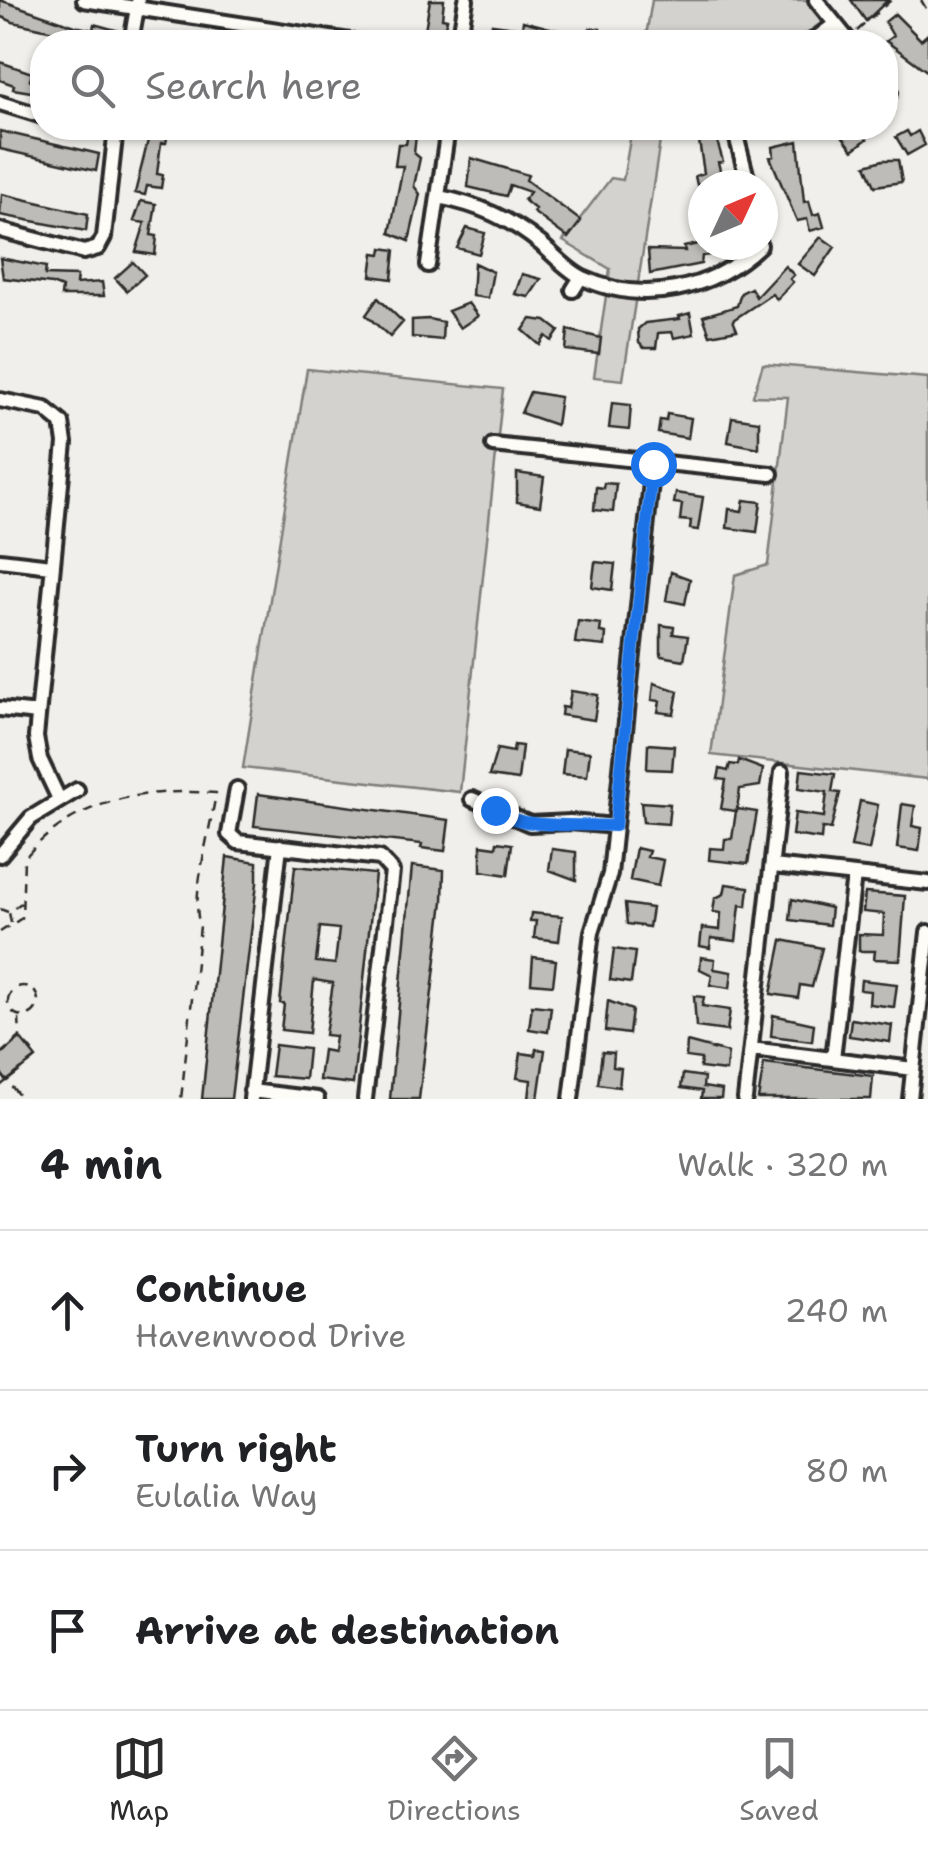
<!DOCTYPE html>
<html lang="en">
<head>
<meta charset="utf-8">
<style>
	:root { --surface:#fff; --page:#f2f2f2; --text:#202124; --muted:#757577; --line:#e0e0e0; --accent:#2b2b2b }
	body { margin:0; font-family:"Shantell Sans",sans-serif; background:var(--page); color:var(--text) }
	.compass { position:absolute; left:688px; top:170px; width:90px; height:90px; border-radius:50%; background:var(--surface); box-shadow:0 2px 8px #0004; rotate:46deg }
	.stop { position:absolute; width:30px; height:30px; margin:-22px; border:8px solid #1a73e8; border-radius:50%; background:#fff }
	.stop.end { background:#1a73e8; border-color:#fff; box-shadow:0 2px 10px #0008 }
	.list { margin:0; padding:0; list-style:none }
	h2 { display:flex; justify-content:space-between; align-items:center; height:130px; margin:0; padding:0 40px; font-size:42px }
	h2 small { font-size:32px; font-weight:400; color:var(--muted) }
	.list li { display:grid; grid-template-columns:65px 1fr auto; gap:30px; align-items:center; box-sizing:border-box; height:160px; padding:0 40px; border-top:2px solid var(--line) }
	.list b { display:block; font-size:38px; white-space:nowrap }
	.list p { margin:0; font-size:32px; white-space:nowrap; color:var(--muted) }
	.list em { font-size:32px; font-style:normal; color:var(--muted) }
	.icon { flex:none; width:55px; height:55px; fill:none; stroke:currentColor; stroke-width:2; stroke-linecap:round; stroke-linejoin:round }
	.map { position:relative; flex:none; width:928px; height:1099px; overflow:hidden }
	.search { position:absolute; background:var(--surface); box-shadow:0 2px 8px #0004; left:30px; right:30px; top:30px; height:110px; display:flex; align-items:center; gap:25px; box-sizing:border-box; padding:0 35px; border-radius:40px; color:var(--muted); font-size:38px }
	.sheet { height:610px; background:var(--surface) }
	nav { display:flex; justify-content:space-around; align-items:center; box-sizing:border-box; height:140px; border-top:2px solid var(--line); background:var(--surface); font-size:28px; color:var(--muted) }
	nav a { display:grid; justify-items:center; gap:5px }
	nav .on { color:var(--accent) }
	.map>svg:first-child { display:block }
	.green { fill:#d3d2cf; stroke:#7f7e7d; stroke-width:2.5 }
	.building { fill:#bdbcb8; stroke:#2b2b2b; stroke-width:2.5; fill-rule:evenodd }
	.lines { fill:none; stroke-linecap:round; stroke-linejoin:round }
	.minor-casing { stroke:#2b2b2b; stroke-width:20 }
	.path { stroke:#2b2b2b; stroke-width:2.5; stroke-dasharray:10 8; stroke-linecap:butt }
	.minor { stroke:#fdfcf7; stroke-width:12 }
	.route { stroke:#1a73e8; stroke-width:12 }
</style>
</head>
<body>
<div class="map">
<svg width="928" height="1099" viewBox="0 0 928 1099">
	<rect width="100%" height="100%" fill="#f0efeb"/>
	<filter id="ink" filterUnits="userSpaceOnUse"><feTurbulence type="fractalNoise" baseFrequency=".01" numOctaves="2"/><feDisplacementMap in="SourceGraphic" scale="20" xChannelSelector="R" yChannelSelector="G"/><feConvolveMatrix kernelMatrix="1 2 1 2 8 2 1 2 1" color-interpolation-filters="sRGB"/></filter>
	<g filter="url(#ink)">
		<path class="green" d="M652,0H809L825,20L796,42H645Z
			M632,128H662L623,380L594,377L610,269L563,241L611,178L623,180Z
			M763,364L928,378V779L711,755L735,575L768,565L788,397L753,396Z
			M307,369L503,389L460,792L243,768Z"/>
		<path class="building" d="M0,0L75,26L93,30L94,24L119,31L117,42H79L61,38L62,33L13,22L0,16Z
			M430,0H444L442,18L447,19L442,37L424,36Z
			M851,0H888L866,21Z
			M895,14L921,40L928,34V72L886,41L893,36L885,22Z
			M523,21L588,38L590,28L600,29V34L620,38V42L510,38V42H499V37L490,35L492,24L522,28Z
			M0,62L32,73L30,80L40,83L37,93L13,89L14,85L0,80Z
			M151,128H168V133L166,143H161L157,174L163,175L161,188L147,186L145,195L135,193Z
			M398,128H430L429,137L416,135L414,153L420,158L414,186L420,194L409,241L390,233L403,166H395L398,144H406L408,134L398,132Z
			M697,128H713L723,161L718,162L723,182L697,185L695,176L704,173Z
			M836,128H858L867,139L853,150Z
			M0,131L99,154L96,171L0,149Z
			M907,131L910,136L918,131L925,145L907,155L896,137Z
			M798,141L804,202L809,201L813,215L820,213L824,227L810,231L807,219L797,221L770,157L774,156L773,147Z
			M471,158L528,175L526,180L581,221L568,238L533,212L535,209L524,200L530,192L510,185L506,196L468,187Z
			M883,160H898L902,182L875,186L866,165Z
			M2,194L88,214L86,231L0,215Z
			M141,201L156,204L151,235L157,236L155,255L136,252L145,223L134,221Z
			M467,228L485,233L479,254L457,248Z
			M821,237L835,247L815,276L798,264Z
			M703,243L709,255L702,256L701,264L650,274L648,250L685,251L684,247Z
			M382,248L395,250L392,279L371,276L374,253L381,254Z
			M0,258L46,267L45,275L77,276L76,284L102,282L104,296H61L62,288L52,284L3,278Z
			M133,262L145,275L127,291L115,278Z
			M474,263L493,272L488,298L472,296Z
			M785,266L794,275L790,279L793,282L777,299L772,294L733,320L737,330L710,335L703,316L737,306L741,293L751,288L756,297Z
			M522,274L541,279L529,297L515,294Z
			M378,298L403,322L390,337L366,315Z
			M468,303L478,316L460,328L448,311Z
			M690,313L694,334L674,338L672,332L658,333L656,348H644L639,343L638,329L645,323L680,319L679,316Z
			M428,319L443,322L442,340L412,337V320Z
			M531,319L546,321L559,331L552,341L546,336L540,345L523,330Z
			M568,330L601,338L599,354L566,350Z
			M530,392L560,397L556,425L521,413Z
			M612,403L631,405L629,430L609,428Z
			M667,414L691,418L688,438L658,433L660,420L666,421Z
			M732,417L759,421V448L728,442Z
			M517,473L544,477L540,506L517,502Z
			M604,483L616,484L613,512L594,510L596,487L603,488Z
			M676,493L703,497L698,530L690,529L691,521L680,520L682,504L674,503Z
			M744,500L761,502L757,532L727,528L729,509L742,511Z
			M595,562L615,564L612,590L592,587Z
			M671,572L690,579L685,604L666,600Z
			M578,621L601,624L600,632L606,633L605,646L575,643Z
			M661,625L674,627L673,634L688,636L684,660L661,656Z
			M654,683L678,691L674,714L658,712L660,701L652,700Z
			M571,691L598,695L594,720L561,715L562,707L568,708Z
			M648,744L674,746L672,770L647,769Z
			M514,745L522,746L518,780L489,776L497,749L513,752Z
			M565,749L590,752L587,776L562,774Z
			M739,760L763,769L760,786L740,789L737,809L757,812L748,864L709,860L710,848L724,849L725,839H732L736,811L721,809L726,780L718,779L720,769L728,771L730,764L738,765Z
			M801,770L835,774L832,792L840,793L831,829L822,828L821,839L792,835L795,813L824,817L827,792L799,788Z
			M258,794L449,820L445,851L421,848L422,844L254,826Z
			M860,801L878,805L869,850L851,847Z
			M641,802L670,804L668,824L643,822Z
			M902,804L915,806L912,826L922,828L919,851L897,848Z
			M497,842L512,844L508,875L481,871V845L496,847Z
			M636,848L649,851L647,857L663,860L658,886L630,880Z
			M552,849L576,852V880L549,870Z
			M227,857L257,862V883L231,1099H202Z
			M295,866L375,874L353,1084L319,1080L323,1050L333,1052L335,1036L325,1035L333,983L314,980L309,1033L281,1030L284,1004L280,1003ZM320,927L339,929L335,964L316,962Z
			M412,866L444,870L443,901L419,1099H390Z
			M726,884L749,887L747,906L740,905L736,941L711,938L710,948L700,946L702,928L720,930L721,913L713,912L715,898L724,894Z
			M865,893L905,896L900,960L874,959L875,951H859V934L883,935L884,914L863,912Z
			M792,899L831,908L829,925L790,920Z
			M625,904L652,908L649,927L627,924Z
			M531,913L562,916L559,941L534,938L536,921H530Z
			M782,940L822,948L812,987L800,985L798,998L771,994Z
			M614,949L635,952L631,983L610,980Z
			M533,957L556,960L553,985L531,983Z
			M701,957L715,959L714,969L732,972L730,988L710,985L712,975L700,969Z
			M861,980L897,984L894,1007L869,1004L870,991L860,990Z
			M694,996L704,997L702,1006L730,1010L727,1031L696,1027Z
			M608,1001L632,1010L629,1034L605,1031Z
			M532,1005L551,1007L548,1032L529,1029Z
			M773,1015L814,1024L812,1041L771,1036Z
			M851,1019L892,1025L890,1042L849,1036Z
			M20,1038L36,1058L7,1081L0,1072V1055Z
			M687,1042L728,1053L726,1071L700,1068L701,1059L686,1057Z
			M275,1045L308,1049L305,1079L271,1076Z
			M536,1049L545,1050L538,1099H529L531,1080L517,1078L521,1053L535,1055Z
			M602,1052L614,1053L613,1067L621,1068L619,1087L598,1084Z
			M764,1063L873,1076L871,1099H758Z
			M683,1074L704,1077L703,1087L722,1090L721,1099H701L702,1091L681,1088Z"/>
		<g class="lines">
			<defs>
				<path id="minor" d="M84,0L356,42
					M816,0L850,42
					M131,42L138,2
					M459,42L466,0
					M811,42L835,24
					M886,86L890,92
					M0,103L42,116
					M734,128L749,185
					M439,197C479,205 509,218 541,244C554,255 568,271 583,278C643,306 713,290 760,245
					M0,230L84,252L98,248L104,237L116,128
					M428,265L448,128
					M573,290L581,277
					M0,400L45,409L62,423L65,443L36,737L40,759L59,799
					M493,445L771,474
					M0,560L51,566
					M0,709L38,713
					M237,789L229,834L238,842L380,858L392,871L365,1099
					M472,799L530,824L570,822L615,826
					M0,855L31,818L77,790
					M773,866L928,883
					M751,1049L913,1069
					M833,1059L854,875
					M251,1091L317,1099
					M251,1099L280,846
					M571,1099L592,932L610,874L653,463
					M745,1099L782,772
					M910,1099L928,932"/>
			</defs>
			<use href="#minor" class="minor-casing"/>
			<path class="path" d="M921,0L928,12
				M857,31L891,0
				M0,909L8,912
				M11,923L9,912L21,903
				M0,932L22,918L24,859C73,799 144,788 216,793C211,827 190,899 200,926L181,1099
				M8 1001a15 15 0 1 1 30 0a15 15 0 1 1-30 0Z
				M0,1054L20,1037L19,1018
				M0,1073L22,1099
				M0,1086L37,1057L20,1037"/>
			<use href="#minor" class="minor"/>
		</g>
	</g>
	<g class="lines" filter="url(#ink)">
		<path class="route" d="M495,810C523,831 579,823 615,826L653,464"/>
	</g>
</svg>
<svg class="compass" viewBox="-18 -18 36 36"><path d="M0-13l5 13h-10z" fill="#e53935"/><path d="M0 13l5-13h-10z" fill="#757577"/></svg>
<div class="stop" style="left:653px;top:464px"></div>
<div class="stop end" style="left:495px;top:810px"></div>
<div class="search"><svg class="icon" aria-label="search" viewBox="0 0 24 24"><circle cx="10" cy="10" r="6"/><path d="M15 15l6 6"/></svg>Search here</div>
</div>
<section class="sheet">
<h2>4 min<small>Walk · 320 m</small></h2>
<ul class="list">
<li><svg class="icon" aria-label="ahead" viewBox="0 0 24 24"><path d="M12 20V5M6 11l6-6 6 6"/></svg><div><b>Continue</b><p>Havenwood Drive</p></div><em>240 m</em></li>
<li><svg class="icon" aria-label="right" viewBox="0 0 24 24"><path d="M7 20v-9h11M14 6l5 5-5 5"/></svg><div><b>Turn right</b><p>Eulalia Way</p></div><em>80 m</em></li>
<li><svg class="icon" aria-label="arrive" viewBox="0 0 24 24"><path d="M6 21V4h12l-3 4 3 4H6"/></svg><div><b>Arrive at destination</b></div></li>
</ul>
</section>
<nav>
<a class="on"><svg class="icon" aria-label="map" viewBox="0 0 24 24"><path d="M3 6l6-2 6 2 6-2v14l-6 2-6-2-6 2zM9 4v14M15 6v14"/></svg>Map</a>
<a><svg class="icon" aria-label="directions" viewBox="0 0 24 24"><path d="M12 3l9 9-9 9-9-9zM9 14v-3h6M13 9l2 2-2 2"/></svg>Directions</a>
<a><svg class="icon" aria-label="saved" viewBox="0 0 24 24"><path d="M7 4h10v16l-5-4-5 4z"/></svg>Saved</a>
</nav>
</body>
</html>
